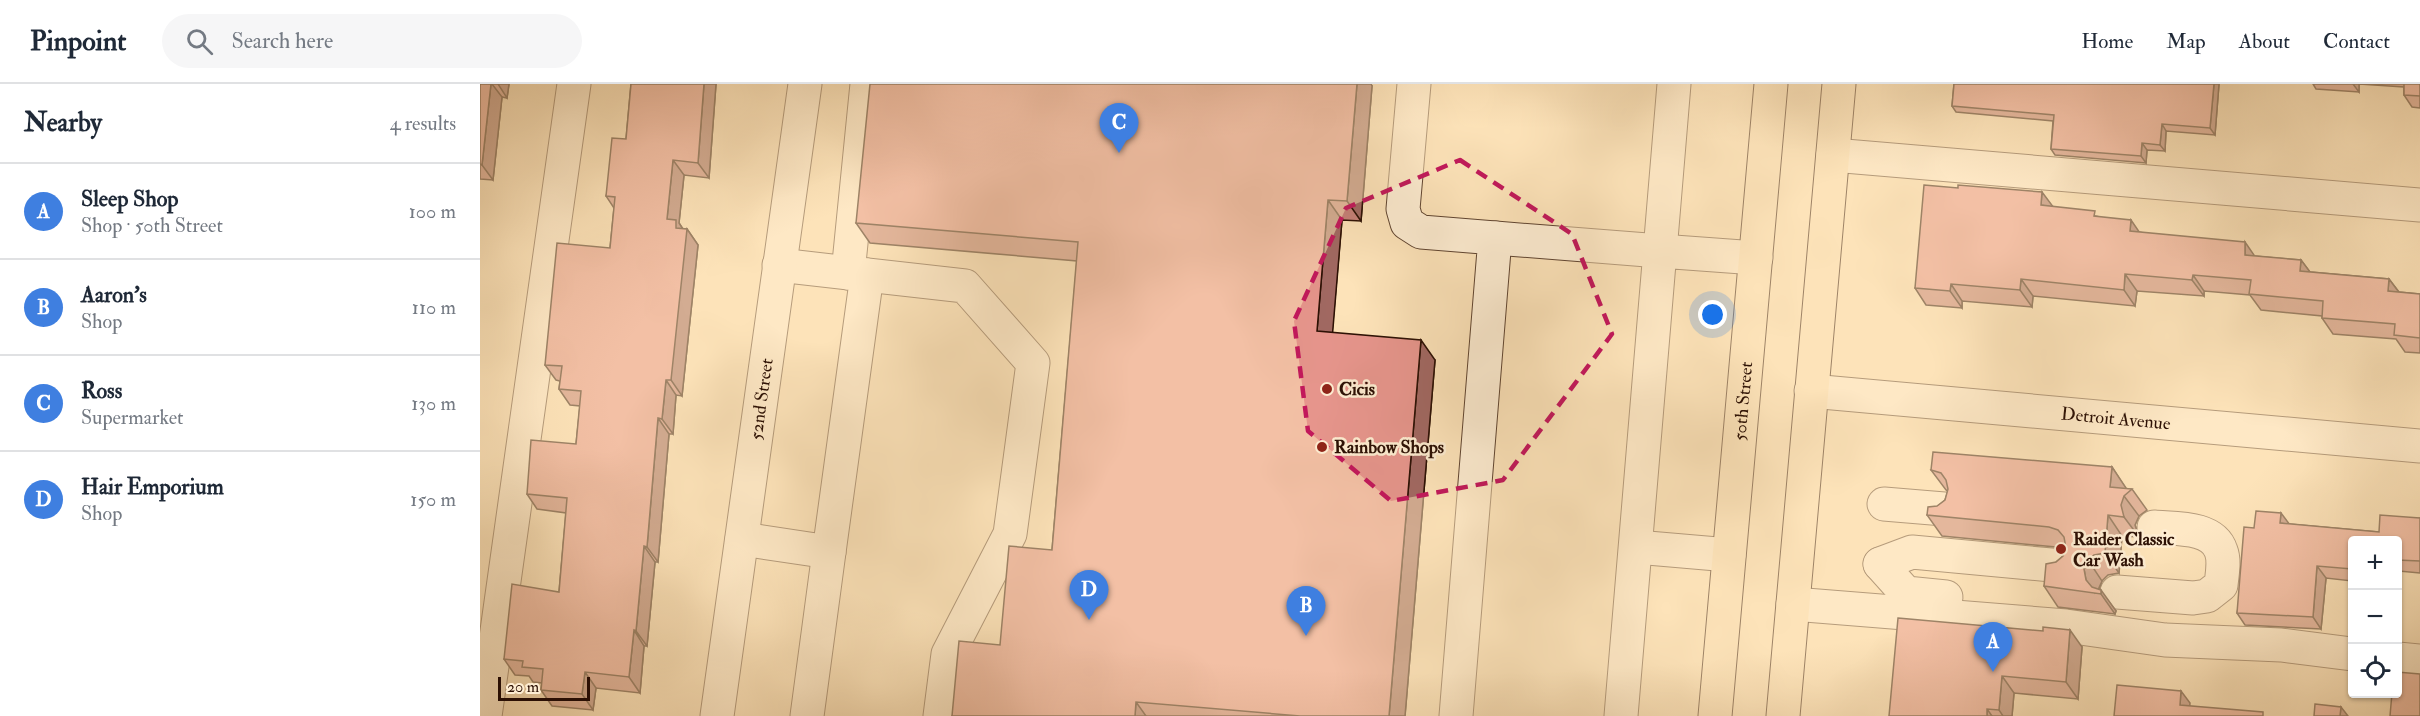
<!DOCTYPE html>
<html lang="en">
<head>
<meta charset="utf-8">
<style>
	:root { --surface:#fff; --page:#f6f6f7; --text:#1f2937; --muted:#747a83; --line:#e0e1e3; --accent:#2563eb }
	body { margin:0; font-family:"IM FELL Double Pica",serif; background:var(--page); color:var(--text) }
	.controls { position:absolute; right:18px; bottom:18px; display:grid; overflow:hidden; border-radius:6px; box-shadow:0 2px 4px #0004 }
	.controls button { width:54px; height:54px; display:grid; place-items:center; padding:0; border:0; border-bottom:2px solid var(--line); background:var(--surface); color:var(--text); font:30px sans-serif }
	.scale { position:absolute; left:18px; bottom:15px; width:92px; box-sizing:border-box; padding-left:6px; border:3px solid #2c1004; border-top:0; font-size:16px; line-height:21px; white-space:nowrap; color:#2c1004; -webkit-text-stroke:4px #feedd2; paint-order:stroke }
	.you { position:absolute; left:1233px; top:231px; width:21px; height:21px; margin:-15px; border:4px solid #fff; border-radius:50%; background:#1a73e8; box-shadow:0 0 0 9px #1a73e833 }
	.badge { display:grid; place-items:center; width:39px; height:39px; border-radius:50%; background:var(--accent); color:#fff; font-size:20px; font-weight:700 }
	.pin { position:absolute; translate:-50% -50px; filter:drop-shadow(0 2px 3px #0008) }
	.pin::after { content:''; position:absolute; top:32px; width:21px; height:18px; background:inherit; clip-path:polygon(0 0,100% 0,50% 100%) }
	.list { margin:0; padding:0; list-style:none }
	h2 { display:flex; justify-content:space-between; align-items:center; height:78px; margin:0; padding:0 24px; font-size:26px }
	h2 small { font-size:20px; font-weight:400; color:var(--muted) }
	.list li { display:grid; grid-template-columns:39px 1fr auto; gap:18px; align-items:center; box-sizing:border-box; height:96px; padding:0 24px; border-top:2px solid var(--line) }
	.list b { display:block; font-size:22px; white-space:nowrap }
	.list p { margin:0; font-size:20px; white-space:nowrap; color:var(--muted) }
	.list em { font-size:20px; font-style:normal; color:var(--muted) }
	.icon { flex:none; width:33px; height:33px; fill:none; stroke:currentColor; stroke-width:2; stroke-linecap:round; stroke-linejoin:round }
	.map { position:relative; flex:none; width:1940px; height:632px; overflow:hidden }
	header { display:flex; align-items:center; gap:36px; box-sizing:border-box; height:84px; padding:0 30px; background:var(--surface); border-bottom:2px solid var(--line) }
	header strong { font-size:28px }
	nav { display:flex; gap:33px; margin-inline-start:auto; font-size:21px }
	.search { width:420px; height:54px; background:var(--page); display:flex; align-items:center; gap:15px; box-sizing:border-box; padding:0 21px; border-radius:33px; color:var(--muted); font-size:22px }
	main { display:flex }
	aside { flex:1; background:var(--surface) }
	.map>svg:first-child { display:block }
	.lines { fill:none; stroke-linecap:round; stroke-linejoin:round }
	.minor-tunnel { stroke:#dec39e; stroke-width:33; stroke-dasharray:33 16; stroke-linecap:butt }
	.minor-casing { stroke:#604531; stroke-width:35 }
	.major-casing { stroke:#2c1004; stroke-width:35 }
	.minor { stroke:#feedd2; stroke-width:33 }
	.major { stroke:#fde3b9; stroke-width:33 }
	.wall { fill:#c68078; stroke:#2c1004; stroke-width:1.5 }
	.shaded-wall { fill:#a16862; stroke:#2c1004; stroke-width:1.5 }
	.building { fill:#e6958c; stroke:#2c1004; stroke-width:1.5 }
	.marked { fill:none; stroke:#c2185b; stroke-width:4.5; stroke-dasharray:12 8; stroke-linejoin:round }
	.poi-dot { fill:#8f2418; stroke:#feedd2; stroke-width:2 }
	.labels { text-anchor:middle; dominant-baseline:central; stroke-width:5; stroke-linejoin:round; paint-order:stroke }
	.poi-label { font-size:18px; font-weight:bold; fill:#2c1004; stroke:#feedd2; text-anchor:start }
	.street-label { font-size:18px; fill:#2c1004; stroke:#feedd2 }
</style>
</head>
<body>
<header>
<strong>Pinpoint</strong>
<div class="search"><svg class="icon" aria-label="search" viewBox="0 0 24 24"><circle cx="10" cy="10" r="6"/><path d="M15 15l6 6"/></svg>Search here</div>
<nav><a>Home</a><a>Map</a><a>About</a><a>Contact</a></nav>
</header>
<main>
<aside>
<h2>Nearby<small>4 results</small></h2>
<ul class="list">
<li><span class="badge" style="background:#3f7fe0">A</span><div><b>Sleep Shop</b><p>Shop · 50th Street</p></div><em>100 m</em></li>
<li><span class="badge" style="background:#3f7fe0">B</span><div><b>Aaron's</b><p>Shop</p></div><em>110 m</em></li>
<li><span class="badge" style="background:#3f7fe0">C</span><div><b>Ross</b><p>Supermarket</p></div><em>130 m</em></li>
<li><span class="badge" style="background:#3f7fe0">D</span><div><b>Hair Emporium</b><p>Shop</p></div><em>150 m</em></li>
</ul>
</aside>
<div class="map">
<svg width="1940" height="632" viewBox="0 0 1940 632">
	<rect width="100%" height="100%" fill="#fde3b9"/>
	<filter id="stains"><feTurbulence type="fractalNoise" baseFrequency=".00333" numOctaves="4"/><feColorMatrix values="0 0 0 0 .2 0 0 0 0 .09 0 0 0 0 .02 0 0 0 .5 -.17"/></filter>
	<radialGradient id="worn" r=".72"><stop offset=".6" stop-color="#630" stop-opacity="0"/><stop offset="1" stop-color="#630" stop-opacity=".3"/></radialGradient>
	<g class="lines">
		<path class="minor-tunnel" d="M1578,523L1636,528"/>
		<defs>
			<g id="minor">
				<path d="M934,0L923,125L927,139L941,148L1015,154L976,632"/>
				<path d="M1353,71L1940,121"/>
				<path d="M1015,154L1180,167L1194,0"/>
				<path d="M368,189L387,0"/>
				<path d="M387,191L485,202L553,279L530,450L468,570L460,632"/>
				<path id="s1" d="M1331,307L1940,362"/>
				<path d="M1404,420L1464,425"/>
				<path d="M262,455L349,468L387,191L299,181"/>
				<path d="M1156,463L1249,471"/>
				<path d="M1400,480L1426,509L1466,513"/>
				<path d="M1400,480L1432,468L1582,482"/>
				<path d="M1637,508L1713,514L1727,512L1741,501C1742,490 1745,477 1741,467C1733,442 1695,445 1674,443"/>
				<path d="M1313,520L1586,542L1685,556L1801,561L1872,570"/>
				<path d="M1918,575L1940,577"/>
				<path d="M5,632L94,0"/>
				<path id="s2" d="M237,632L325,0"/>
				<path d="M327,632L349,468"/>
				<path d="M1141,632L1180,167L1276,174"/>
			</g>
			<g id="major">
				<path id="s3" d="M1235,632L1291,0"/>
				<path d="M1303,632L1359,0"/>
			</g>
		</defs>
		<use href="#minor" class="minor-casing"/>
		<use href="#major" class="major-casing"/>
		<use href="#minor" class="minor"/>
		<use href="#major" class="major"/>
	</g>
	<path class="wall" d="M0,0H29L27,14L22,13L13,96L0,95Z
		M151,0H236L229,94L204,91L199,139L203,145H207L218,161L202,312L196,311L193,350H189L178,478H175L167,562H164L160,609L116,604L113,626L72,622L61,606L62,599L53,598L49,592L35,591L24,575L79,508L86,429L57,425L47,410L96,360L100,322L90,321L79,305L80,297L76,296L65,281L130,164L134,124L126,112L146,55Z
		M1474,0H1739L1735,51L1686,47L1685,67L1667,66L1666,79L1575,71L1571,65L1573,37L1476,28L1472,22Z
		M1833,0H1940V24L1932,23L1924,11V3L1879,0V8L1836,5Z
		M892,2L881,137L862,136L852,249L955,276L925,632H472L520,561L572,466L597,177L390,159L376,139Z
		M1572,123L1620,133L1659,148L1774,172L1821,176L1830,188L1909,195L1919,208L1940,210V269L1925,268L1916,255L1853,250L1842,234V232L1781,226L1770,211L1724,207V212L1657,207L1655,222L1553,212L1552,223L1482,217V224L1446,221L1435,204Z
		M1632,383L1646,405H1652L1667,426L1659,432L1655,441L1659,453L1642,452L1639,489L1628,491L1622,497L1619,505L1636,527L1635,530L1578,523L1564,502L1576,478L1583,472L1586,464L1462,452L1447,431L1465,416L1468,407L1466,406L1451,386Z
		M1940,434V489L1919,487L1917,501V456H1872V497L1846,494L1841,545L1765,541L1757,529L1774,444L1809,440L1899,448Z
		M1602,563L1598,615L1534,609L1532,632H1409Z"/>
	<path class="shaded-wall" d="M11,0H12L22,13L13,96L2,81Z
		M18,0H29L27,14Z
		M224,0H236L229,94L218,79Z
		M877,0H891L892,2L881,137L867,117Z
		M1734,0H1739L1735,51L1730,44Z
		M1873,0H1879V8Z
		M1682,40L1686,47L1685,67L1680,61Z
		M1662,59L1667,66L1666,79L1661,72Z
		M193,76L204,91L199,139L206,150L207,145L218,161L202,312L191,296L187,135Z
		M1562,108L1574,124L1561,121Z
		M848,116L862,136L851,268L837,247Z
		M1651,136L1662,152L1650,147Z
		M1765,158L1776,174L1765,171Z
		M1821,176L1833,192L1820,187Z
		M1645,190L1657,207L1655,222L1644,206Z
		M1713,191L1724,207V212L1712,196Z
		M1541,195L1553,212L1552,223L1540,206Z
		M1909,195L1921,211L1908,207Z
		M1471,200L1482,217V224L1470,207Z
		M941,256L955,276L925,632H909Z
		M186,296L196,311L193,350L182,335Z
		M178,334L189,350L178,478L167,463Z
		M1632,383L1646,404L1644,412L1659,432L1655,441L1659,453L1644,433L1630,403Z
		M1801,429L1810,441L1800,439Z
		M1628,431L1642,452L1639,489L1625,469Z
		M164,462L175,478L167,562L156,547Z
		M1608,476L1622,497L1618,506L1615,509L1606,496L1604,485Z
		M1837,482L1846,494L1841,545L1833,533Z
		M1917,485L1919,487L1918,501L1917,500Z
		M1621,506L1636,527L1635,530L1621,510Z
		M154,546L164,562L160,609L149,593Z
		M1590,546L1602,563L1598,615L1586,598Z
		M105,588L116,604L113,626L102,610Z
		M1522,592L1534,609L1532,632H1523L1519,626Z
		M1701,607L1710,619L1709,632L1700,621Z
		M656,618L666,632H655Z
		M1861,623L1868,632H1860Z
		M1507,625L1512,632H1507Z"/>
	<path class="building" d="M0,0H11L2,81L0,80Z
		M151,0H224L218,79L193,76L187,135L196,136V144L207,145L191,296H186L182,335L178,334L167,463L164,462L156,547L154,546L149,593L105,588L102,610L61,606L63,585L42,583L43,577L24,575L32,500L79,508L87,414L47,410L51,356L96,360L101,307L79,305L82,282L65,281L77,159L130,164L135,113L126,112L132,54L146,55Z
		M390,0H877L867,117L848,116L837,247L941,256L909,632H820L656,618L655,632H472L479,557L520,561L529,462L572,466L598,158L376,139Z
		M1474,0H1734L1730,44L1682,40L1680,61L1662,59L1661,72L1571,65L1574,31L1472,22Z
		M1924,0H1940V12L1924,11Z
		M1444,101L1478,104V101L1562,108L1561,121L1615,127L1614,132L1651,136L1650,147L1765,158V171L1821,176L1820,187L1909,195L1908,207L1940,210V254L1914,251L1915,240L1842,234L1843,217L1769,210L1771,196L1713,191L1712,196L1645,190L1644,206L1541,195L1540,206L1471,200L1470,207L1435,204Z
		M1453,368L1632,383L1630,403L1652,405L1644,412L1641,421L1644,433L1628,431L1625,469L1614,471L1608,476L1604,485L1606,496L1612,503L1621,506V510L1564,502L1566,480L1576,478L1583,472L1586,464L1584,453L1578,446L1569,443L1447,431L1448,423L1457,422L1465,416L1468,405L1466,396L1461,389L1451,386Z
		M1776,427L1801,429L1800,439L1899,448L1900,431L1940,434V477L1917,476V456H1872V485L1837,482L1833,533L1757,529L1764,443L1774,444Z
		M1418,534L1563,547V543L1590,546L1586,598L1522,592L1519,626L1507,625V632H1409Z
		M1917,588L1940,590V632H1910L1912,609H1917Z
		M1637,601L1701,607L1700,621L1783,628V632H1634Z
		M1835,620L1861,623L1860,632H1834Z"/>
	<path d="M0 0H1940V632H0ZM980,76L1092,150L1132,250L1023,396L911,417L828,347L814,237L866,124Z" fill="#fde3b9" fill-opacity=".55" fill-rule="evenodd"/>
	<path class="marked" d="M980,76L1092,150L1132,250L1023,396L911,417L828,347L814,237L866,124Z"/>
	<g class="poi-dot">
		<circle cx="847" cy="305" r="6"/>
		<circle cx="842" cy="363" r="6"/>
		<circle cx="1581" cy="465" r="6"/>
	</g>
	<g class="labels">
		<g class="poi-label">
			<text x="859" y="305">Cicis</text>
			<text x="854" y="363">Rainbow Shops</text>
			<text x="1593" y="455">Raider Classic<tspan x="1593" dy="21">Car Wash</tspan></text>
		</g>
		<g class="street-label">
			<text stroke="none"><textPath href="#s2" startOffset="320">52nd Street</textPath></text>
			<text stroke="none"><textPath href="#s3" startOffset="316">50th Street</textPath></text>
			<text stroke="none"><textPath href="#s1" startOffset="306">Detroit Avenue</textPath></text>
		</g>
	</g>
	<rect width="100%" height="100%" filter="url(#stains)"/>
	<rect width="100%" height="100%" fill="url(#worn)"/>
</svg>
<div class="controls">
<button>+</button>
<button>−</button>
<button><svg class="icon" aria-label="locate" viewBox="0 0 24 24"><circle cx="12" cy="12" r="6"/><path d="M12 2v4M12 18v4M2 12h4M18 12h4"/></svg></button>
</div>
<div class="scale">20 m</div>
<div class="you"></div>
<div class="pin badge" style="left:1513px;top:588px;background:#3f7fe0">A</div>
<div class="pin badge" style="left:826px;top:552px;background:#3f7fe0">B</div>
<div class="pin badge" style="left:639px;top:69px;background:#3f7fe0">C</div>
<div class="pin badge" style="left:609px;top:536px;background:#3f7fe0">D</div>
</div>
</main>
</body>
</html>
